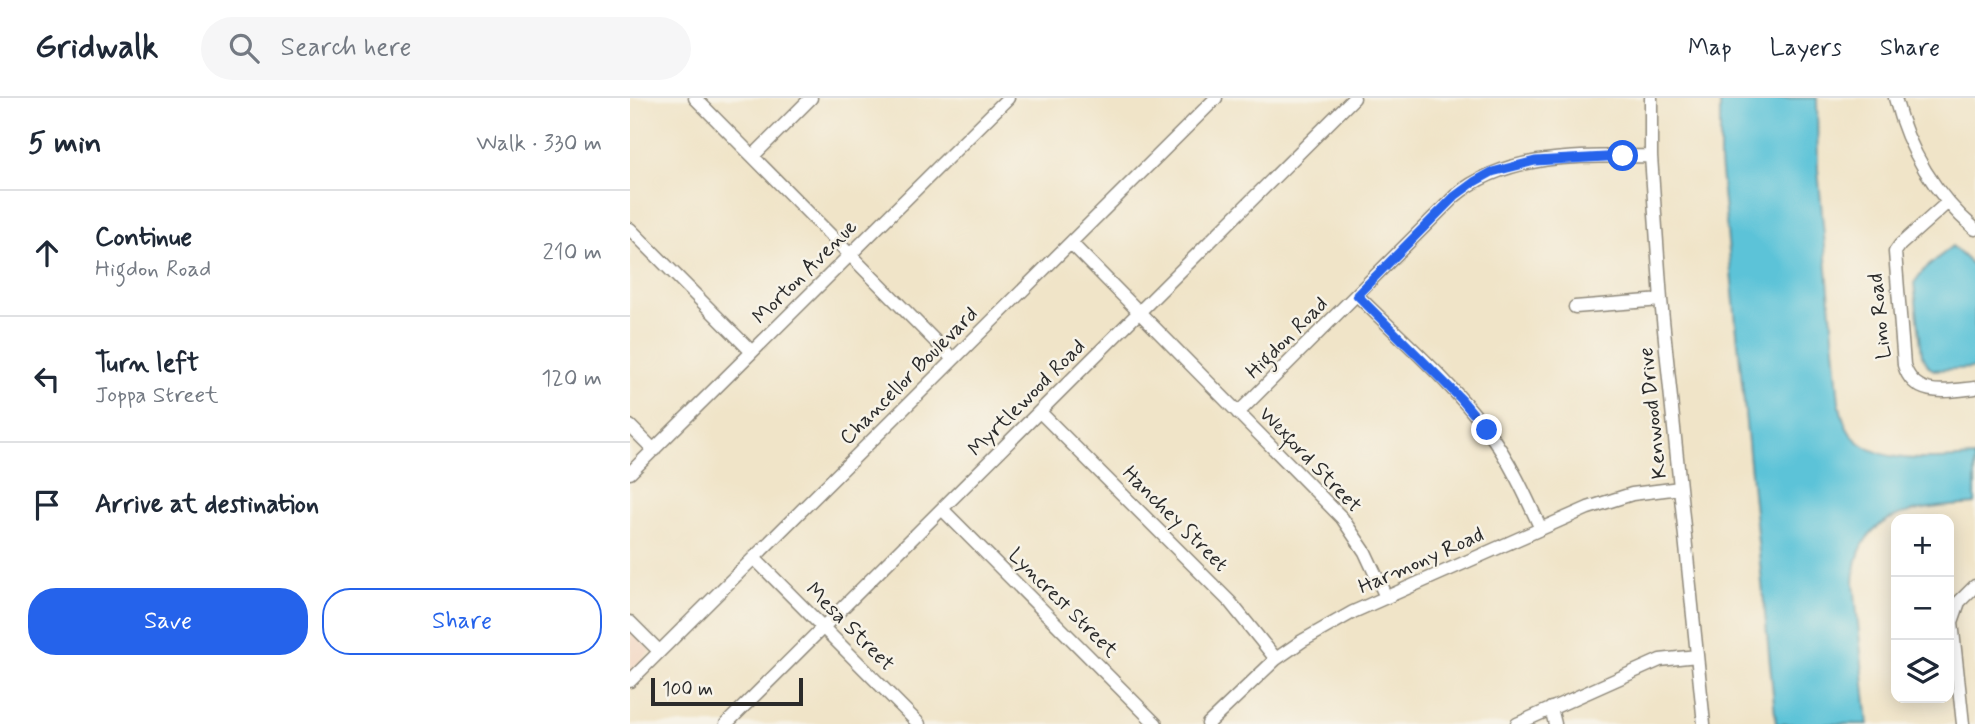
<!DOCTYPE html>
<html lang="en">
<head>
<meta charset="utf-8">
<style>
	:root { --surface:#fff; --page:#f6f6f7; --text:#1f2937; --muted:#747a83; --line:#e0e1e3; --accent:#2563eb }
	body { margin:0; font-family:Mynerve,sans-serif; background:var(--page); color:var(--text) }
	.controls { position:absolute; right:21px; bottom:21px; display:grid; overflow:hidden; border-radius:14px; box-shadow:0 4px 18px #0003 }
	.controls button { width:63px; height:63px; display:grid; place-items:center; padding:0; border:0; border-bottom:2px solid var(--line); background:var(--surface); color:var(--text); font:35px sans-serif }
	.scale { position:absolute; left:21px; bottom:18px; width:152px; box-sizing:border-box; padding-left:7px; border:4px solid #2b2b2b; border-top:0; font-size:19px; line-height:24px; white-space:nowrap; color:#2b2b2b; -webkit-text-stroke:5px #f7f3e8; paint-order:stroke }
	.stop { position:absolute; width:21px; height:21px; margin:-16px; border:5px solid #2563eb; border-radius:50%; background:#fff }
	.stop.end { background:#2563eb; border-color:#fff; box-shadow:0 2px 7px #0008 }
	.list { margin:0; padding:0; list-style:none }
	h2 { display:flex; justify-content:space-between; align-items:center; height:91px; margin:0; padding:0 28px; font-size:30px }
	h2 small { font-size:23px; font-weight:400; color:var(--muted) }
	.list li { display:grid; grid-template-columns:46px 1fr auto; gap:21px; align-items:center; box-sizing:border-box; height:126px; padding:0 28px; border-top:2px solid var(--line) }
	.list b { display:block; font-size:26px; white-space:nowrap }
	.list p { margin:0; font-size:23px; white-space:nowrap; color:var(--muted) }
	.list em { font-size:23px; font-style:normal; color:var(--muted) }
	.actions { display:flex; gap:14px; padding:21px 28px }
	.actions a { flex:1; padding:16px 0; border:2px solid var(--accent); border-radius:28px; text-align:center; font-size:24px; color:var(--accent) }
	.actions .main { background:var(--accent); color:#fff }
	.icon { flex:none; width:38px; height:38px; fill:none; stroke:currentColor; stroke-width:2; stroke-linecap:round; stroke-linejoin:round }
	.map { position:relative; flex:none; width:1345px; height:626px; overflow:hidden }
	header { display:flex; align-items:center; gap:42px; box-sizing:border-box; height:98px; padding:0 35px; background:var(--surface); border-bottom:2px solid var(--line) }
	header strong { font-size:33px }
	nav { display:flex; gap:38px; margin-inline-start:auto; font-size:24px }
	.search { width:490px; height:63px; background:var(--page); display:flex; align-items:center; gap:18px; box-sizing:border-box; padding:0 24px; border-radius:38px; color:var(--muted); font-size:26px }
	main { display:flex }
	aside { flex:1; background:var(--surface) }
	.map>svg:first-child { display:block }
	.built { fill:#f3d4bf }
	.water { fill:#5bc3d8; stroke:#437782; stroke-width:2 }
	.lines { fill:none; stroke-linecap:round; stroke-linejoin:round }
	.minor-casing { stroke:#8e887a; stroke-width:15 }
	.minor { stroke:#fff; stroke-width:12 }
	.route { stroke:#2563eb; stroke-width:9 }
	.labels { text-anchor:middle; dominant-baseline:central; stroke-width:5; stroke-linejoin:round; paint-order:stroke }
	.street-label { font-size:21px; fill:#2b2b2b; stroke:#f7f3e8 }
</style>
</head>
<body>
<header>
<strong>Gridwalk</strong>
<div class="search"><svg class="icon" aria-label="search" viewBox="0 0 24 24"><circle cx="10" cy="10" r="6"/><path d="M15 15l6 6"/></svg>Search here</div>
<nav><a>Map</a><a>Layers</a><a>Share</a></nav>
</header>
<main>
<aside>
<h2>5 min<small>Walk · 330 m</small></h2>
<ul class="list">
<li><svg class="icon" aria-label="ahead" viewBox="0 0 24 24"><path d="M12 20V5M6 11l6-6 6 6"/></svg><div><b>Continue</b><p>Higdon Road</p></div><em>210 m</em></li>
<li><svg class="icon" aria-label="left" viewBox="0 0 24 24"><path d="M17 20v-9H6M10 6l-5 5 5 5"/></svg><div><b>Turn left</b><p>Joppa Street</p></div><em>120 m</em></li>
<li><svg class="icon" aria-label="arrive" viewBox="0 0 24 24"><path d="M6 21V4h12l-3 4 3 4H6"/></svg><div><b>Arrive at destination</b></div></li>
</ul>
<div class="actions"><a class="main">Save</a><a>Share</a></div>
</aside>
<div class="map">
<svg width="1345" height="626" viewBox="0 0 1345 626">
	<rect width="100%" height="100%" fill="#f7f3e8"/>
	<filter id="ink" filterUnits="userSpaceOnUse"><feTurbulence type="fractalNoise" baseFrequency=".0143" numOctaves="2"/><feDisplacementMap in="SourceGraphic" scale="14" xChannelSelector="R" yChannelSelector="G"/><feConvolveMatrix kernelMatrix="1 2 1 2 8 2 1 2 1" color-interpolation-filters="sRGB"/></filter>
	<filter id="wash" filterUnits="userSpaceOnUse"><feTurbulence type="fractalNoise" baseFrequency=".00686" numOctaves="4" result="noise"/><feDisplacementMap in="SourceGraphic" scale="28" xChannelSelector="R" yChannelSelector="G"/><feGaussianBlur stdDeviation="1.57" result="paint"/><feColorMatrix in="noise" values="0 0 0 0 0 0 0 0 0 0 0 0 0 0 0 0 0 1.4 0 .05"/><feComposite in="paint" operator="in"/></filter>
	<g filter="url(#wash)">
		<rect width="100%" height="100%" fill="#f0e4c8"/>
		<path class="built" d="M0,531L21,553L0,574Z"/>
		<path class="water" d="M1090,0H1187L1188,71L1209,304C1211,314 1214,326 1220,335C1246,369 1307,361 1345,359V406C1287,411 1226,410 1224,485L1238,626H1146L1090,64Z
			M1322,148L1345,169V270L1304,272L1299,269L1292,257L1284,185L1293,173Z"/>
	</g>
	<g filter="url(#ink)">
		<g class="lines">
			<defs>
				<path id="minor" d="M65,0L323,261
					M1021,0V58L1031,202L1074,626
					M1265,0C1278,51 1305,97 1345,131
					M123,58L181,0
					M1318,104L1270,147L1265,154L1274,267C1284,301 1318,293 1345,290
					M0,131L122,254
					M441,145L712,420L735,454L756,499
					M727,197C771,241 820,283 857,332C880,363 895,396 911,431
					M945,209L1031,202
					M410,314L600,504L646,561
					M608,315L825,98C878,53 955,59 1021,58
					M0,328L24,352
					M0,375L378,0
					M312,411L526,626
					M124,460L289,626
					M0,524L29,553
					M0,583L586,0
					M921,610L925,626
					M96,626L724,0
					M578,626L646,561L672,543L723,514L958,410L1002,396L1050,390
					M887,626L1030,562L1067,558
					M1333,626L1322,524L1329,504L1345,488"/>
			</defs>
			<use href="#minor" class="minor-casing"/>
			<use href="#minor" class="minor"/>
		</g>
	</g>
	<g class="lines" filter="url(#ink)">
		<path class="route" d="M857,332L831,301L727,197L825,98L844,84L862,74L905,63L993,58"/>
	</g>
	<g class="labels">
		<g class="street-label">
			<text transform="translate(175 174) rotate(-45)">Morton Avenue</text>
			<text transform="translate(1250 218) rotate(-96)">Lino Road</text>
			<text transform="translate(657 240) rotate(-45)">Higdon Road</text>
			<text transform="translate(279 278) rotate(-45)">Chancellor Boulevard</text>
			<text transform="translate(397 300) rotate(-45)">Myrtlewood Road</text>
			<text transform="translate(1023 315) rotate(-96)">Kenwood Drive</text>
			<text transform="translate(680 362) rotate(46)">Wexford Street</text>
			<text transform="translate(545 421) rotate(45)">Hanchey Street</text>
			<text transform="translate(791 463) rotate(-24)">Harmony Road</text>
			<text transform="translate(433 505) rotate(45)">Lyncrest Street</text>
			<text transform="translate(220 529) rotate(45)">Mesa Street</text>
		</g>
	</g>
</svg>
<div class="controls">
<button>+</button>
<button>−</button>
<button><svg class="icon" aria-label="layers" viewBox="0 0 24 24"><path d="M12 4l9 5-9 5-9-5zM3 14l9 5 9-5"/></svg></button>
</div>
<div class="scale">100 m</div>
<div class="stop" style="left:993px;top:58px"></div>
<div class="stop end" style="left:857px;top:332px"></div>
</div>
</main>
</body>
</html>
